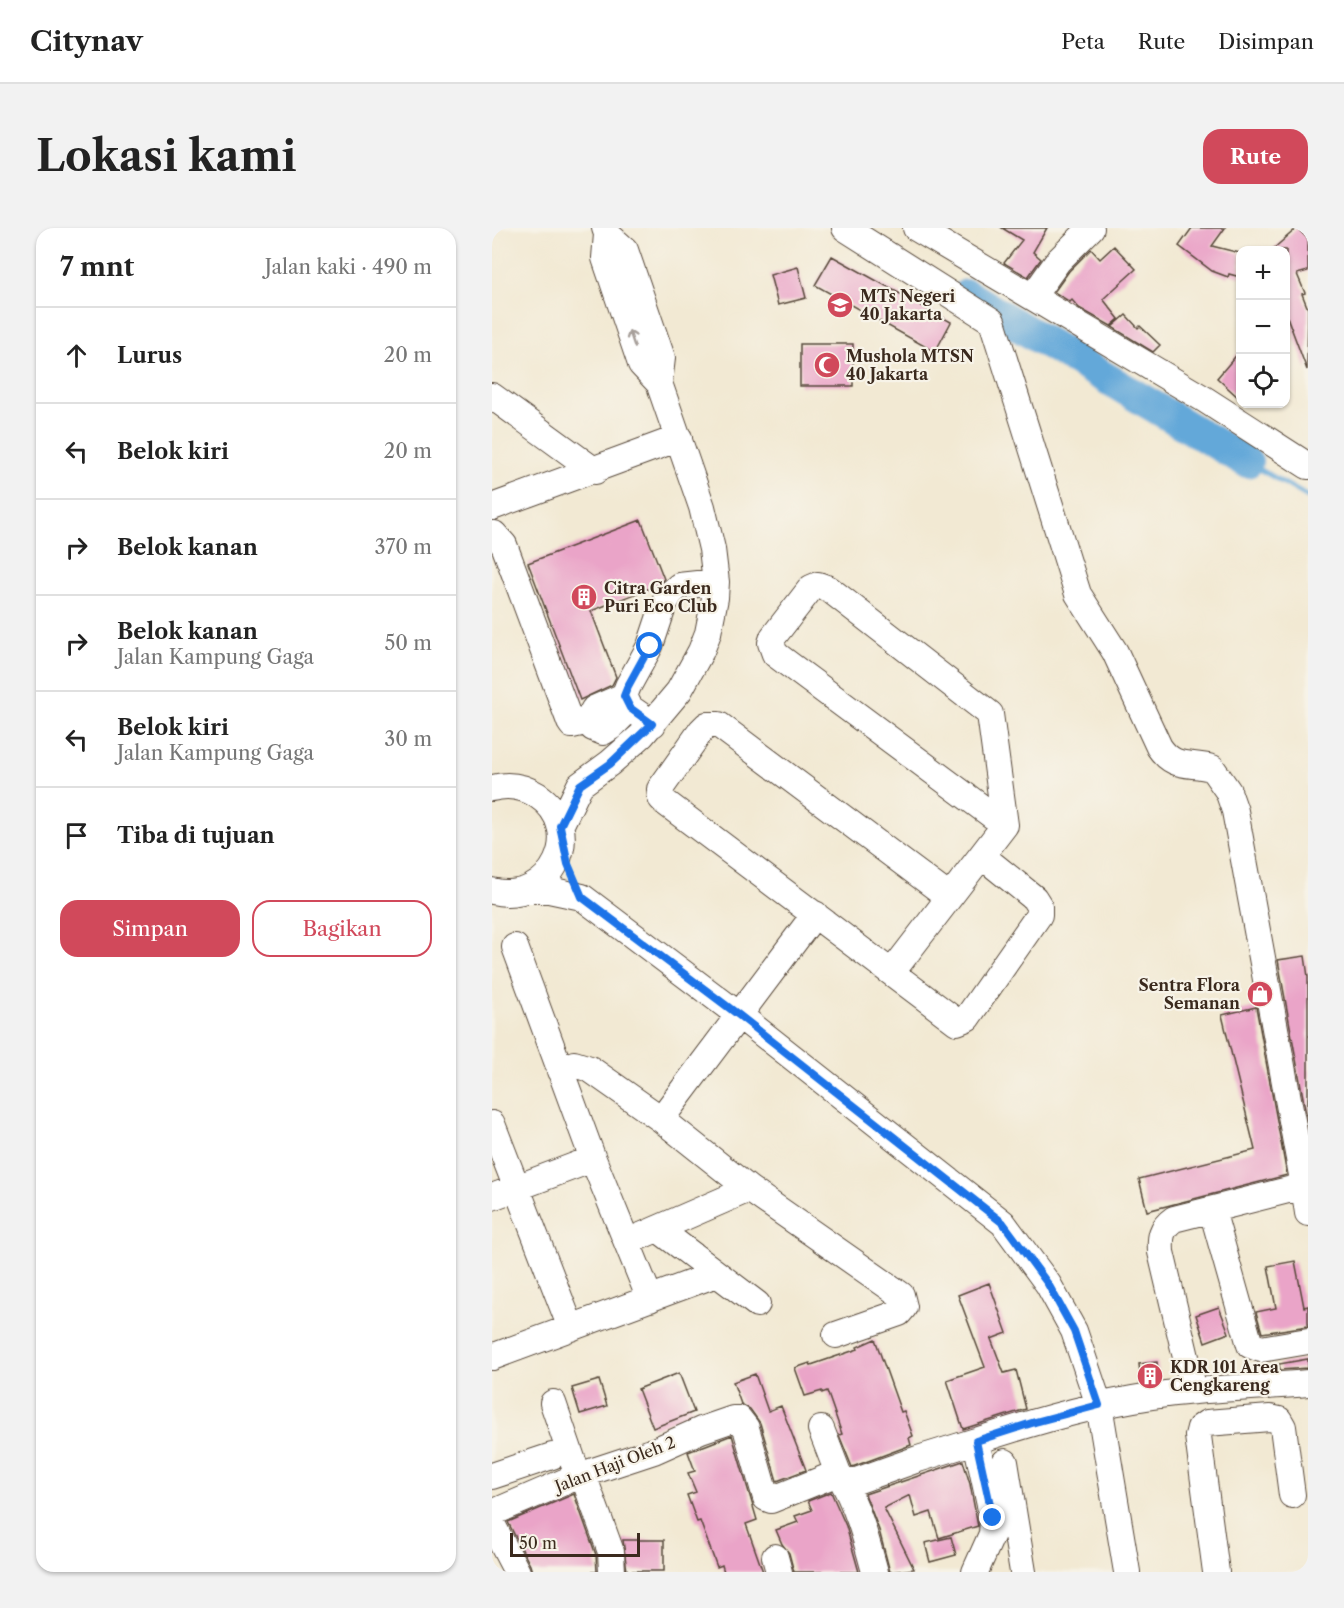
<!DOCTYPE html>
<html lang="id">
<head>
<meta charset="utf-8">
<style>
	:root { --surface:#fff; --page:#f2f2f2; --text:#222; --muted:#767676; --line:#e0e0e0; --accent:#d1495b }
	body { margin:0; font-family:"Libre Caslon Text",serif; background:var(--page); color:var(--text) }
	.controls { position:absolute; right:18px; top:18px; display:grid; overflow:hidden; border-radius:12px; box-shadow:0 2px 4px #0004 }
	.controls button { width:54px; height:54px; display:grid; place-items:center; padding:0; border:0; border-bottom:2px solid var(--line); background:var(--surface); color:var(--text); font:30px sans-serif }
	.scale { position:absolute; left:18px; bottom:15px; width:130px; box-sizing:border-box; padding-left:6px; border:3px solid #3b2a1e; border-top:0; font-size:16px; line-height:21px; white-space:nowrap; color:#3b2a1e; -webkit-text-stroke:4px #f7f3e8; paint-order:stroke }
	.stop { position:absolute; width:18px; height:18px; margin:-14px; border:4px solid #1a73e8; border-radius:50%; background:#fff }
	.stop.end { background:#1a73e8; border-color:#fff; box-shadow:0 2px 6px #0008 }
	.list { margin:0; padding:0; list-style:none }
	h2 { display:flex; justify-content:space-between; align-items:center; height:78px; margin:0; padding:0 24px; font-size:26px }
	h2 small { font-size:20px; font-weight:400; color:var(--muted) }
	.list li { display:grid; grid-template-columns:39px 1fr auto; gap:18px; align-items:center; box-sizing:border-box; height:96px; padding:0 24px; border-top:2px solid var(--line) }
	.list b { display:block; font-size:22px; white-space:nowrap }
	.list p { margin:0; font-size:20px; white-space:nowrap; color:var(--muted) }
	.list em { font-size:20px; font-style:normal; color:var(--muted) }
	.actions { display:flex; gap:12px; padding:18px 24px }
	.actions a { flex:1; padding:14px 0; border:2px solid var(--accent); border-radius:18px; text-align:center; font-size:21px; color:var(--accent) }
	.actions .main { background:var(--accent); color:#fff }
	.icon { flex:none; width:33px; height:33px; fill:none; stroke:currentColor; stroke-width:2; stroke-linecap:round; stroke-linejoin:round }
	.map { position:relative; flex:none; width:816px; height:1344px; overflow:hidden; border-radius:18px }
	header { display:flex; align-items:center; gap:36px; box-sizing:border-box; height:84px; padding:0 30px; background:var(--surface); border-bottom:2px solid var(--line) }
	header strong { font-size:28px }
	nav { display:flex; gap:33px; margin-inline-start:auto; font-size:21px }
	.intro { display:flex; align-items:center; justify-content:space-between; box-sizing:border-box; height:144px; padding:0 36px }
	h1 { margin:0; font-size:42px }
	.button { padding:15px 27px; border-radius:18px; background:var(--accent); color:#fff; font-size:21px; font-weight:700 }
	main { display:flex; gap:36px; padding:0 36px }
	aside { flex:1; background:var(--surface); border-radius:18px; box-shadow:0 2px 4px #0004 }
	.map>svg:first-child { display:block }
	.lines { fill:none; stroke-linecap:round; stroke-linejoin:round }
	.stream { stroke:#64a8d9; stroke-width:5 }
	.river { stroke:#64a8d9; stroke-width:32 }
	.building { fill:#eaa4c8 }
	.minor-casing { stroke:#564739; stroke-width:28 }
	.minor { stroke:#fff; stroke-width:26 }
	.oneway { stroke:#a79f9a }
	.route { stroke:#1a73e8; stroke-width:8 }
	.labels { text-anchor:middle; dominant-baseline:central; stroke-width:4.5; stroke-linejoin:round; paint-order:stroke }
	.poi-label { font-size:16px; font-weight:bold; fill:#3b2a1e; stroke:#f7f3e8; text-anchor:start }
	.street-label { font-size:16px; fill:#3b2a1e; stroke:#f7f3e8 }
</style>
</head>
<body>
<header>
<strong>Citynav</strong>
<nav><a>Peta</a><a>Rute</a><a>Disimpan</a></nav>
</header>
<div class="intro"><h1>Lokasi kami</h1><a class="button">Rute</a></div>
<main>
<aside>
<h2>7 mnt<small>Jalan kaki · 490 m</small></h2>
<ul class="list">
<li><svg class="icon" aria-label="ahead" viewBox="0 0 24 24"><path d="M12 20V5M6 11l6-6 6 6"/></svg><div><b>Lurus</b></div><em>20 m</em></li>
<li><svg class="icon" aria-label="left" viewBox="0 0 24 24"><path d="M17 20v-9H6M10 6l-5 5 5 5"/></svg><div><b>Belok kiri</b></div><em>20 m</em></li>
<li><svg class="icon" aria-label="right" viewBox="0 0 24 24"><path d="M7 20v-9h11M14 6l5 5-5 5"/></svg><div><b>Belok kanan</b></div><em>370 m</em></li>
<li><svg class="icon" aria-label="right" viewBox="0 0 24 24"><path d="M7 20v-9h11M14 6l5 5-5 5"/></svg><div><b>Belok kanan</b><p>Jalan Kampung Gaga</p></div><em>50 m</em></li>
<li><svg class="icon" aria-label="left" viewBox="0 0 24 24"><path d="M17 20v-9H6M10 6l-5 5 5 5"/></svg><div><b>Belok kiri</b><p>Jalan Kampung Gaga</p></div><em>30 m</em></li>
<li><svg class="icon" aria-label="arrive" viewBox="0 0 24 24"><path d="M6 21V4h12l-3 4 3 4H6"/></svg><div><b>Tiba di tujuan</b></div></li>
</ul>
<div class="actions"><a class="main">Simpan</a><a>Bagikan</a></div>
</aside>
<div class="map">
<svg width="816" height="1344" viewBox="0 0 816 1344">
	<rect width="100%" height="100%" fill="#f7f3e8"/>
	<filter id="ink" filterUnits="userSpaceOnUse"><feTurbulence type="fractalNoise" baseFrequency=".0167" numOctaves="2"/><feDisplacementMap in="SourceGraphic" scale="12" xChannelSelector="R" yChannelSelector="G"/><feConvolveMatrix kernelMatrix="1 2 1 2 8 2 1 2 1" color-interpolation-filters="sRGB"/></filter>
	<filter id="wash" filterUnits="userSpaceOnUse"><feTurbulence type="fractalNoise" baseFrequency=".008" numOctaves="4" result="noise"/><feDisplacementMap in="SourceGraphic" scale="24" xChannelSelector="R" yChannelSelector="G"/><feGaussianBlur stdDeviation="1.35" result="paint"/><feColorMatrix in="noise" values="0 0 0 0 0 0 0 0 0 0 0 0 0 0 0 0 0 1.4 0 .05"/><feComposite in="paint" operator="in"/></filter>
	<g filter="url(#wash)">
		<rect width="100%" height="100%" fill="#f2e9d3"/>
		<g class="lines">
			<path class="stream" d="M755,234L816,269"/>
			<path class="river" d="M475,67L755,234"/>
		</g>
		<g id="blocks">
			<path class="building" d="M510,0H555L541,24L549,31L536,49L512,35L530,12Z
				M700,0H733L720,18L748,25V49L737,46L736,49L720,43L687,18Z
				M805,0L816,11V43L805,46L813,65L810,66L816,81L815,142L794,86V22H780Z
				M622,18L644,41L611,71L627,91L619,98L587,80L580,72L578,74L562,64L577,43L599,21L608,31Z
				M340,28L459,94L443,124L323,57Z
				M306,39L314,70L286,77L278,47Z
				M634,87L646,100L648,98L668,117L661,124L620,99Z
				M308,116H361V158H308Z
				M748,123V171L725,150Z
				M149,292L172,351L166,357L99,383L124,449L120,457L88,472L36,335Z
				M813,728L816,749V897L786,732Z
				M764,779L795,947L655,983L647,951L763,922L730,787Z
				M803,1033L812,1079L816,1078V1098L770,1105L764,1084L784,1080L776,1038Z
				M497,1055L515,1105L499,1111L512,1145L524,1142L534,1181L471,1201L455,1152L493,1139L466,1067Z
				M727,1079L737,1105L713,1114L704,1087Z
				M383,1111L409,1184L412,1183L421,1208L417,1210L419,1217L360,1239L347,1207L350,1206L335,1163L330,1165V1163L313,1168L303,1140L318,1135L319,1137L366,1121L365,1119Z
				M816,1131V1140L788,1142L787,1136Z
				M665,1134L667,1152L649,1154L647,1136Z
				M187,1145L202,1184L161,1200L146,1161Z
				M263,1146L276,1183L289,1178L314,1242L285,1253L268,1195L258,1181L249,1176L241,1154Z
				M107,1152L115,1178L88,1186L80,1160Z
				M240,1207L265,1292L254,1296L271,1344H232L230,1337L225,1339L208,1293L205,1294L195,1267L204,1264L196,1245L203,1243L196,1224Z
				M471,1233L478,1256L486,1298L447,1310L439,1284L424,1289L418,1267L392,1280L422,1341L398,1344L387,1302L373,1266Z
				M339,1264L354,1298L367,1344H302L297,1325L290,1316L284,1302L306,1294L303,1288L320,1282L316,1273Z
				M82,1266L104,1327L105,1344H40L38,1337L16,1294Z
				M459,1309L464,1327L438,1334L433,1315Z
				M131,1312H172V1343H135Z"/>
		</g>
	</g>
	<g filter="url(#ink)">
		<use href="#blocks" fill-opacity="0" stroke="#564739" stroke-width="1.5"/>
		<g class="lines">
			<defs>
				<path id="minor" d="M353,0L500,93L586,366L623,424L667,519C682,541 695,534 720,540L736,563L743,583L812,958L682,991C669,1000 668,1009 669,1024L702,1163
					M424,0L712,171L816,238
					M115,6L133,22L170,130L167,155
					M541,68L566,33L599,0
					M0,168L103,243
					M0,279L187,210
					M0,306H2L12,317L78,494L80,497L89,495
					M132,468L102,481L97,490L101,500L111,504L119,499L138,480
					M161,496L138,480L132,468L136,458L158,418L172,376L179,365L187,358L224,354
					M0,560C15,556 31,558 45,567C97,601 60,678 0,663
					M68,598L88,557L118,535L150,507L187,463L209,423L216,405L223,370L224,354L220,321L210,279L167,155L149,136L113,30L115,6L113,0
					M35,662H57L90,669L248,788L511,995L556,1056L582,1103L607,1177L635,1344
					M457,669L227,497H215L209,503L168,561L169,570L174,575L465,794L475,790L547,687V678L542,670L490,628
					M23,719L101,931L158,1071
					M400,744L513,597L498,486L337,361L326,357L319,360L281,409L279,415L283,426L513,597
					M68,843L82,836L98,841L169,891L257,961L409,1067L412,1079L407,1085L344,1107
					M169,891L323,686
					M0,896L79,1100
					M812,958L816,985
					M0,969L101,931
					M720,982L758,1117L769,1121L816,1113
					M166,1001L265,1076
					M135,1014L257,961
					M0,1129L224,1046
					M61,1175L86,1248
					M329,1201L346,1245
					M513,1234L531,1344
					M91,1247L119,1324L120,1344
					M0,1248L60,1228
					M353,1257L426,1231L484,1213
					M0,1285L86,1248L162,1223L209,1202L241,1191H247L254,1200L274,1270L279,1272L346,1245C365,1276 374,1310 383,1344
					M0,1296L25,1344
					M283,1329L287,1344
					M483,1344L500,1306L501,1291L484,1213C546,1192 609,1174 674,1166C721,1160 769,1159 816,1155
					M724,1344L706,1208L708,1200L715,1195L778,1190L787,1192L791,1199L800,1267"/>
			</defs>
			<use href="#minor" class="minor-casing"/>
			<use href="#minor" class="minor"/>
		</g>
		<defs><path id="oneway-shaft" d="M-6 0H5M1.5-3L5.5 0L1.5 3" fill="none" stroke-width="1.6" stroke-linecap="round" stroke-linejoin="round" transform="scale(1.5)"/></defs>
		<use class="oneway" href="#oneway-shaft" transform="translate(140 111) rotate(-109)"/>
	</g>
	<g class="lines" filter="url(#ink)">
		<path class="route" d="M158,418L136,458L132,468L138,480L160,496L118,536L88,557L68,598L76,636L90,669L248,788L511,995L556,1056L582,1103L607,1177L543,1194L484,1213L501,1290"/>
	</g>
	<defs>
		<symbol id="school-disc" viewBox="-11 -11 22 22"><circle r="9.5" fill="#d1495b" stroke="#f7f3e8"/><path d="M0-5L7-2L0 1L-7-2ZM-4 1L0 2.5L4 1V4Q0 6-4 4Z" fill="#fff"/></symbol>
		<symbol id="mosque-disc" viewBox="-11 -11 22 22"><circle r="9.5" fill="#d1495b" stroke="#f7f3e8"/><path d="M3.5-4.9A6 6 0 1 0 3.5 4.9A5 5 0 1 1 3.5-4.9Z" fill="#fff"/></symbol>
		<symbol id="building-disc" viewBox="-11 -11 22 22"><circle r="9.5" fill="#d1495b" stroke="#f7f3e8"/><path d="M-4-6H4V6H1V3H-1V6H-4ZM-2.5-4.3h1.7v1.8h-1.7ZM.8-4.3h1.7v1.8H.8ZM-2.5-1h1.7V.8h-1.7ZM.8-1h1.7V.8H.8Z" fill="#fff"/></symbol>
		<symbol id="shop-disc" viewBox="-11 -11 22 22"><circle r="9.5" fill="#d1495b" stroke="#f7f3e8"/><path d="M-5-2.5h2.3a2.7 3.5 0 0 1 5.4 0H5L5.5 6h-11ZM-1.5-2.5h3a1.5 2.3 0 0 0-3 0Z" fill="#fff"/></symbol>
	</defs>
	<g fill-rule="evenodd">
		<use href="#school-disc" x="333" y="62" width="30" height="30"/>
		<use href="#mosque-disc" x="320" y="122" width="30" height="30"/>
		<use href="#building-disc" x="77" y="354" width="30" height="30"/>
		<use href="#shop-disc" x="753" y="751" width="30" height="30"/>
		<use href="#building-disc" x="643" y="1133" width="30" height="30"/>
	</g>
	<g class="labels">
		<g class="poi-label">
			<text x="368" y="68">MTs Negeri<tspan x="368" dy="18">40 Jakarta</tspan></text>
			<text x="354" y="128">Mushola MTSN<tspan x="354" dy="18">40 Jakarta</tspan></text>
			<text x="112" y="360">Citra Garden<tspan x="112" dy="18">Puri Eco Club</tspan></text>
			<text x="748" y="757" text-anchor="end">Sentra Flora<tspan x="748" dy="18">Semanan</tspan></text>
			<text x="678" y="1139">KDR 101 Area<tspan x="678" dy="18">Cengkareng</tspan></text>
		</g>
		<g class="street-label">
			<text transform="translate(123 1236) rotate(-21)">Jalan Haji Oleh 2</text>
		</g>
	</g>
</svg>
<div class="controls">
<button>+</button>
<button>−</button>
<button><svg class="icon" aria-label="locate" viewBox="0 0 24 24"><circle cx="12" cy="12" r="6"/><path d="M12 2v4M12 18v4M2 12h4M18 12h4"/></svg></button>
</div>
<div class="scale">50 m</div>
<div class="stop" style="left:158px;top:418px"></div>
<div class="stop end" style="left:501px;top:1290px"></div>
</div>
</main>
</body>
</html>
